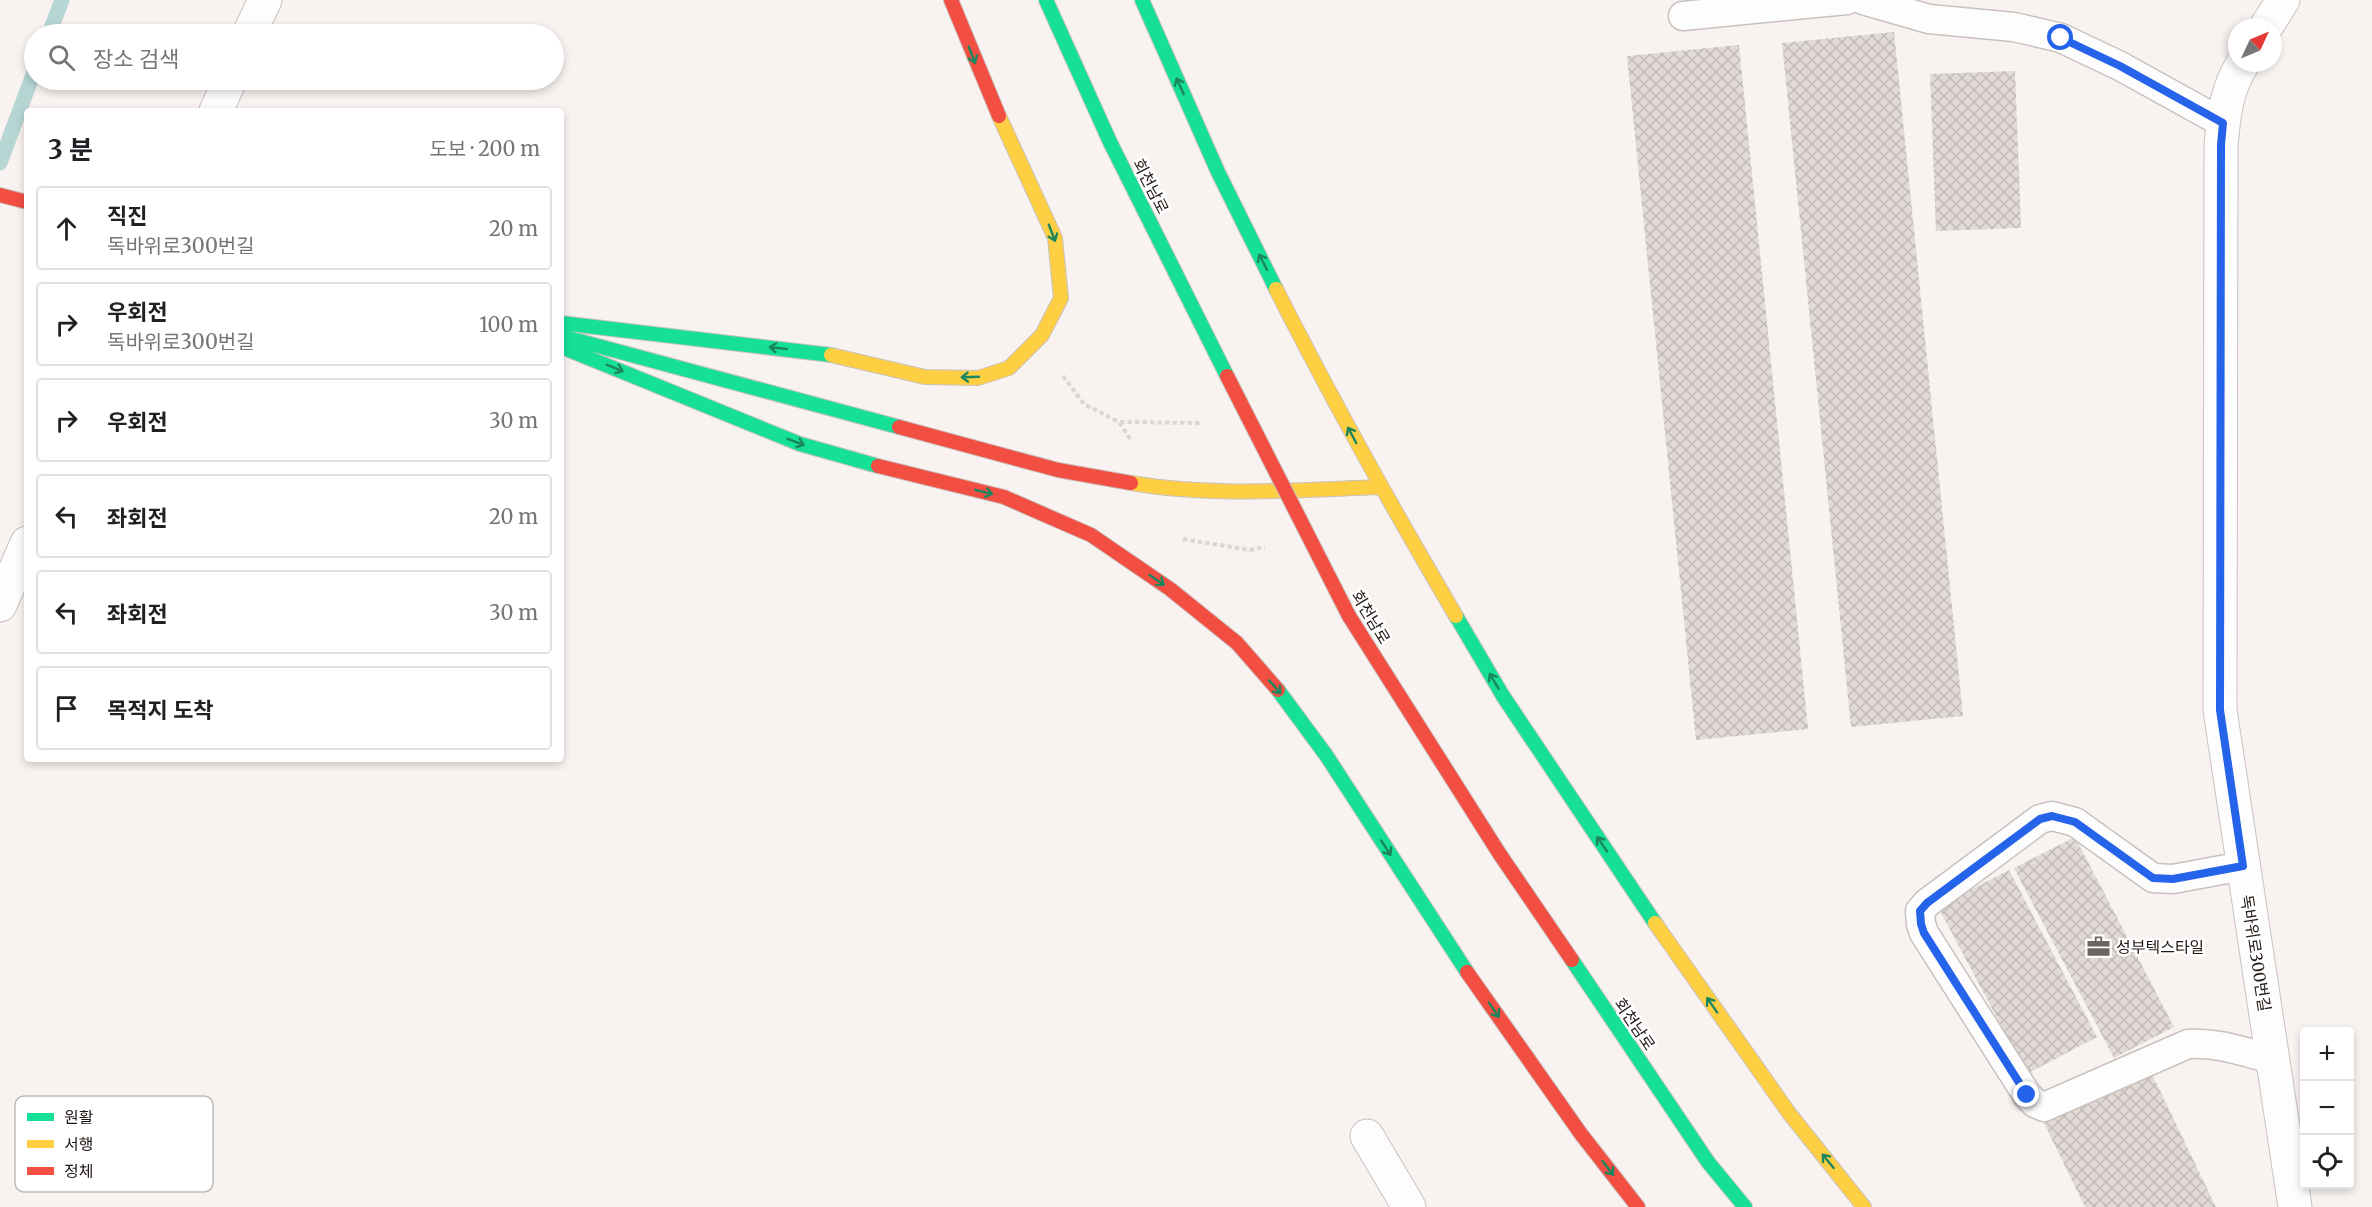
<!DOCTYPE html>
<html lang="ko">
<head>
<meta charset="utf-8">
<style>
	:root { --surface:#fff; --page:#f2f2f2; --text:#202124; --muted:#757577; --line:#e0e0e0 }
	body { margin:0; font-family:Merriweather,"Noto Sans KR",serif; background:var(--page); color:var(--text) }
	.controls { position:absolute; right:18px; bottom:18px; display:grid; overflow:hidden; border-radius:6px; box-shadow:0 3px 9px #0003 }
	.controls button { width:54px; height:54px; display:grid; place-items:center; padding:0; border:0; border-bottom:2px solid var(--line); background:var(--surface); color:var(--text); font:30px sans-serif }
	.compass { position:absolute; left:2228px; top:18px; width:54px; height:54px; border-radius:50%; background:var(--surface); box-shadow:0 3px 9px #0003; rotate:46deg }
	.stop { position:absolute; width:18px; height:18px; margin:-14px; border:4px solid #2563eb; border-radius:50%; background:#fff }
	.stop.end { background:#2563eb; border-color:#fff; box-shadow:0 2px 6px #0008 }
	.list { margin:0; padding:0; list-style:none }
	h2 { display:flex; justify-content:space-between; align-items:center; height:78px; margin:0; padding:0 24px; font-size:26px }
	h2 small { font-size:20px; font-weight:400; color:var(--muted) }
	.list li { display:grid; grid-template-columns:39px 1fr auto; gap:18px; align-items:center; box-sizing:border-box; height:84px; margin:0 12px 12px; padding:0 12px; border:2px solid var(--line); border-radius:6px }
	.list b { display:block; font-size:22px; white-space:nowrap }
	.list p { margin:0; font-size:20px; white-space:nowrap; color:var(--muted) }
	.list em { font-size:20px; font-style:normal; color:var(--muted) }
	.icon { flex:none; width:33px; height:33px; fill:none; stroke:currentColor; stroke-width:2; stroke-linecap:round; stroke-linejoin:round }
	.map { position:relative; flex:none; width:2372px; height:1207px; overflow:hidden }
	.search { position:absolute; background:var(--surface); box-shadow:0 3px 9px #0003; left:24px; top:24px; width:540px; height:66px; display:flex; align-items:center; gap:15px; box-sizing:border-box; padding:0 21px; border-radius:33px; color:var(--muted); font-size:22px }
	.panel { position:absolute; background:var(--surface); box-shadow:0 3px 9px #0003; left:24px; top:108px; width:540px; height:654px; border-radius:6px }
	.map>svg:first-child { display:block }
	.lines { fill:none; stroke-linecap:round; stroke-linejoin:round }
	.stream { stroke:#b6d5d3; stroke-width:15 }
	.building { fill:url(#building-cross-hatch) }
	.lane-casing { stroke:#c9c1be; stroke-width:31 }
	.street-casing { stroke:#c9c1be; stroke-width:35 }
	.fast-casing { stroke:#c9c1be; stroke-width:16 }
	.slow-casing { stroke:#c9c1be; stroke-width:16 }
	.jam-casing { stroke:#c9c1be; stroke-width:16 }
	.path { stroke:#d9d7d6; stroke-width:4; stroke-dasharray:4.5 3; stroke-linecap:butt }
	.lane { stroke:#fefdfd; stroke-width:28 }
	.street { stroke:#fefdfd; stroke-width:33 }
	.fast { stroke:#16e098; stroke-width:14 }
	.slow { stroke:#ffcf43; stroke-width:14 }
	.jam { stroke:#f24e42; stroke-width:14 }
	.jam-bridge-casing { stroke:#c9c1be; stroke-width:16; stroke-linecap:butt }
	.jam-bridge { stroke:#f24e42; stroke-width:14 }
	.oneway { stroke:#1b865d }
	.route { stroke:#2563eb; stroke-width:8 }
	.labels { text-anchor:middle; dominant-baseline:central; stroke-width:5; stroke-linejoin:round; paint-order:stroke }
	.street-label { font-size:16px; fill:#211814; stroke:#fff }
	.poi-label { font-size:16px; fill:#211814; stroke:#fff; text-anchor:start }
	.key { fill:#fff; stroke:#bcbab8; stroke-width:1.5 }
	.key-label { font-size:16px; fill:#211814 }
</style>
</head>
<body>
<div class="map">
<svg width="2372" height="1207" viewBox="0 0 2372 1207">
	<defs>
		<pattern id="building-cross-hatch" width="8" height="8" patternUnits="userSpaceOnUse" patternTransform="scale(1.5)"><rect width="8" height="8" fill="#e1dad5"/><path d="M0 0l8 8M0 8l8-8" fill="none" stroke="#c1bab6"/></pattern>
	</defs>
	<rect width="100%" height="100%" fill="#f8f2f0"/>
	<g class="lines">
		<path class="stream" d="M49,34L62,0
			M0,163L34,72"/>
	</g>
	<path class="building" d="M1894,32L1963,716L1851,727L1782,43Z
		M1739,45L1808,729L1696,740L1627,56Z
		M2015,71L2021,228L1936,231L1930,74Z
		M2075,837L2174,1027L2114,1058L2014,868Z
		M2009,870L2097,1037L2027,1074L1938,907Z
		M2151,1072L2216,1207H2085L2044,1123Z"/>
	<g class="lines">
		<defs>
			<path id="lane" d="M1863,0L1929,19L2014,27L2061,38L2120,66L2223,123
				M1683,16L1847,0
				M2243,866L2173,879L2153,878L2075,822L2052,816L2040,819L1927,903L1920,911L1921,924L1924,933L2027,1095L2035,1103L2044,1107L2188,1044C2217,1042 2244,1052 2272,1059"/>
			<path id="street" d="M2266,27L2283,0
				M249,34L265,0
				M2243,63C2226,90 2224,114 2221,145L2220,710L2295,1207
				M216,111L230,80
				M0,605L27,543
				M1367,1136L1409,1207"/>
			<path id="fast" d="M1046,0L1110,142L1227,376
				M1142,0L1218,172L1276,289
				M561,323L831,355
				M561,336L899,427
				M569,350L800,444L878,466
				M1456,616L1503,696L1655,923
				M1278,690L1326,755L1467,972
				M1572,960L1708,1162L1745,1207"/>
			<path id="slow" d="M1276,289C1332,400 1393,509 1456,616
				M831,355L925,377L978,378L1009,368L1042,335L1061,298L1055,238L999,116
				M1131,483C1213,497 1297,490 1380,487
				M1655,923L1789,1113L1864,1207"/>
			<path id="jam" d="M951,0L999,116
				M0,195L27,202
				M899,427L1058,470L1131,483
				M878,466L1004,497L1091,535L1170,589L1237,643L1278,690
				M1349,616L1499,853L1572,960
				M1467,972L1581,1134L1638,1207"/>
		</defs>
		<use href="#lane" class="lane-casing"/>
		<use href="#street" class="street-casing"/>
		<use href="#fast" class="fast-casing"/>
		<use href="#slow" class="slow-casing"/>
		<use href="#jam" class="jam-casing"/>
		<path class="path" d="M1063,376L1084,404L1119,422L1130,439
			M1120,422L1202,423
			M1183,539L1250,550L1265,547"/>
		<use href="#lane" class="lane"/>
		<use href="#street" class="street"/>
		<use href="#fast" class="fast"/>
		<use href="#slow" class="slow"/>
		<use href="#jam" class="jam"/>
		<defs>
			<path id="jam-bridge" d="M1227,376L1349,616"/>
		</defs>
		<use href="#jam-bridge" class="jam-bridge-casing"/>
		<use href="#jam-bridge" class="jam-bridge"/>
	</g>
	<defs><path id="oneway-shaft" d="M-6 0H5M1.5-3L5.5 0L1.5 3" fill="none" stroke-width="1.6" stroke-linecap="round" stroke-linejoin="round" transform="scale(1.5)"/></defs>
	<g class="oneway">
		<use href="#oneway-shaft" transform="translate(972 55) rotate(69)"/>
		<use href="#oneway-shaft" transform="translate(1180 86) rotate(-114)"/>
		<use href="#oneway-shaft" transform="translate(1052 233) rotate(69)"/>
		<use href="#oneway-shaft" transform="translate(1263 262) rotate(-117)"/>
		<use href="#oneway-shaft" transform="translate(778 348) rotate(-174)"/>
		<use href="#oneway-shaft" transform="translate(615 368) rotate(22)"/>
		<use href="#oneway-shaft" transform="translate(970 377) rotate(178)"/>
		<use href="#oneway-shaft" transform="translate(1352 435) rotate(-118)"/>
		<use href="#oneway-shaft" transform="translate(796 442) rotate(21)"/>
		<use href="#oneway-shaft" transform="translate(984 492) rotate(14)"/>
		<use href="#oneway-shaft" transform="translate(1157 580) rotate(34)"/>
		<use href="#oneway-shaft" transform="translate(1494 681) rotate(-121)"/>
		<use href="#oneway-shaft" transform="translate(1275 687) rotate(49)"/>
		<use href="#oneway-shaft" transform="translate(1602 844) rotate(-124)"/>
		<use href="#oneway-shaft" transform="translate(1386 848) rotate(57)"/>
		<use href="#oneway-shaft" transform="translate(1712 1005) rotate(-125)"/>
		<use href="#oneway-shaft" transform="translate(1494 1010) rotate(55)"/>
		<use href="#oneway-shaft" transform="translate(1828 1161) rotate(-129)"/>
		<use href="#oneway-shaft" transform="translate(1608 1168) rotate(52)"/>
	</g>
	<g class="lines">
		<path class="route" d="M2027,1095L1924,933L1921,924L1920,911L1927,903L2040,819L2052,816L2075,822L2153,878L2173,879L2243,866L2220,710L2221,145L2223,123L2120,66L2061,38"/>
	</g>
	<defs>
		<symbol id="office-bare" viewBox="-9 -9 18 18"><path d="M-6-3h4V-5.5h4V-3h4V5H-6ZM-1-4.5V-3h2v-1.5ZM-6 0V1H6V0Z" fill="#6c6461" stroke="#fff" stroke-width="2.5" paint-order="stroke"/></symbol>
	</defs>
	<g fill-rule="evenodd">
		<use href="#office-bare" x="2082" y="930" width="33" height="33"/>
	</g>
	<g class="labels">
		<g class="street-label">
			<text transform="translate(1151 186) rotate(63)">회천남로</text>
			<text transform="translate(1371 617) rotate(59)">회천남로</text>
			<text transform="translate(2256 953) rotate(81)">독바위로300번길</text>
			<text transform="translate(1635 1024) rotate(56)">회천남로</text>
		</g>
		<g class="poi-label">
			<text x="2116" y="947">성부텍스타일</text>
		</g>
	</g>
	<rect x="15" y="1096" width="198" height="96" rx="9" class="key"/>
	<rect x="27" y="1113" width="27" height="8" fill="#16e098"/>
	<rect x="27" y="1140" width="27" height="8" fill="#ffcf43"/>
	<rect x="27" y="1167" width="27" height="8" fill="#f24e42"/>
	<g class="key-label">
		<text x="64" y="1123">원활</text>
		<text x="64" y="1150">서행</text>
		<text x="64" y="1177">정체</text>
	</g>
</svg>
<div class="controls">
<button>+</button>
<button>−</button>
<button><svg class="icon" aria-label="locate" viewBox="0 0 24 24"><circle cx="12" cy="12" r="6"/><path d="M12 2v4M12 18v4M2 12h4M18 12h4"/></svg></button>
</div>
<svg class="compass" viewBox="-18 -18 36 36"><path d="M0-13l5 13h-10z" fill="#e53935"/><path d="M0 13l5-13h-10z" fill="#757577"/></svg>
<div class="stop" style="left:2061px;top:38px"></div>
<div class="stop end" style="left:2027px;top:1095px"></div>
<div class="search"><svg class="icon" aria-label="search" viewBox="0 0 24 24"><circle cx="10" cy="10" r="6"/><path d="M15 15l6 6"/></svg>장소 검색</div>
<section class="panel">
<h2>3 분<small>도보 · 200 m</small></h2>
<ul class="list">
<li><svg class="icon" aria-label="ahead" viewBox="0 0 24 24"><path d="M12 20V5M6 11l6-6 6 6"/></svg><div><b>직진</b><p>독바위로300번길</p></div><em>20 m</em></li>
<li><svg class="icon" aria-label="right" viewBox="0 0 24 24"><path d="M7 20v-9h11M14 6l5 5-5 5"/></svg><div><b>우회전</b><p>독바위로300번길</p></div><em>100 m</em></li>
<li><svg class="icon" aria-label="right" viewBox="0 0 24 24"><path d="M7 20v-9h11M14 6l5 5-5 5"/></svg><div><b>우회전</b></div><em>30 m</em></li>
<li><svg class="icon" aria-label="left" viewBox="0 0 24 24"><path d="M17 20v-9H6M10 6l-5 5 5 5"/></svg><div><b>좌회전</b></div><em>20 m</em></li>
<li><svg class="icon" aria-label="left" viewBox="0 0 24 24"><path d="M17 20v-9H6M10 6l-5 5 5 5"/></svg><div><b>좌회전</b></div><em>30 m</em></li>
<li><svg class="icon" aria-label="arrive" viewBox="0 0 24 24"><path d="M6 21V4h12l-3 4 3 4H6"/></svg><div><b>목적지 도착</b></div></li>
</ul>
</section>
</div>
</body>
</html>
